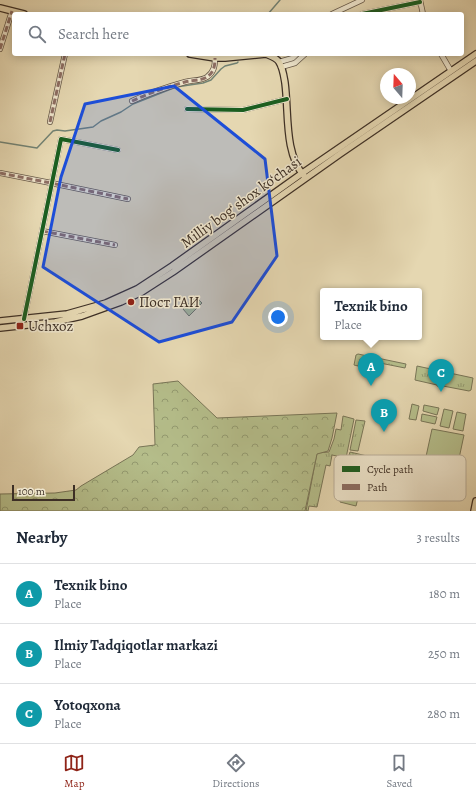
<!DOCTYPE html>
<html lang="en">
<head>
<meta charset="utf-8">
<style>
	:root { --surface:#fff; --page:#f6f6f7; --text:#1f2937; --muted:#747a83; --line:#e0e1e3; --accent:#8f2418 }
	body { margin:0; font-family:Alegreya,serif; background:var(--page); color:var(--text) }
	.compass { position:absolute; left:380px; top:68px; width:36px; height:36px; border-radius:50%; background:var(--surface); box-shadow:0 2px 10px #0003; rotate:341deg }
	.scale { position:absolute; left:12px; bottom:10px; width:63px; box-sizing:border-box; padding-left:4px; border:2px solid #3d2f25; border-top:0; font-size:11px; line-height:14px; white-space:nowrap; color:#3d2f25; -webkit-text-stroke:3px #eee5cc; paint-order:stroke }
	.you { position:absolute; left:278px; top:317px; width:14px; height:14px; margin:-10px; border:3px solid #fff; border-radius:50%; background:#1a73e8; box-shadow:0 0 0 6px #1a73e833 }
	.badge { display:grid; place-items:center; width:26px; height:26px; border-radius:50%; background:var(--accent); color:#fff; font-size:13px; font-weight:700 }
	.pin { position:absolute; translate:-50% -33px; filter:drop-shadow(0 1px 2px #0008) }
	.pin::after { content:''; position:absolute; top:21px; width:14px; height:12px; background:inherit; clip-path:polygon(0 0,100% 0,50% 100%) }
	.popup { position:absolute; left:320px; top:288px; width:102px; height:52px; box-sizing:border-box; display:grid; place-content:center; border-radius:4px; background:var(--surface); filter:drop-shadow(0 1px 3px #0005); font-size:13px; white-space:nowrap; color:var(--muted) }
	.popup b { font-size:15px; color:var(--text) }
	.popup::after { content:''; position:absolute; left:50%; top:100%; margin-left:-8px; border:8px solid transparent; border-top-color:var(--surface) }
	.list { margin:0; padding:0; list-style:none }
	h2 { display:flex; justify-content:space-between; align-items:center; height:52px; margin:0; padding:0 16px; font-size:17px }
	h2 small { font-size:13px; font-weight:400; color:var(--muted) }
	.list li { display:grid; grid-template-columns:26px 1fr auto; gap:12px; align-items:center; box-sizing:border-box; height:60px; padding:0 16px; border-top:1px solid var(--line) }
	.list b { display:block; font-size:15px; white-space:nowrap }
	.list p { margin:0; font-size:13px; white-space:nowrap; color:var(--muted) }
	.list em { font-size:13px; font-style:normal; color:var(--muted) }
	.icon { flex:none; width:22px; height:22px; fill:none; stroke:currentColor; stroke-width:2; stroke-linecap:round; stroke-linejoin:round }
	.map { position:relative; flex:none; width:476px; height:511px; overflow:hidden }
	.search { position:absolute; background:var(--surface); box-shadow:0 2px 10px #0003; left:12px; right:12px; top:12px; height:44px; display:flex; align-items:center; gap:10px; box-sizing:border-box; padding:0 14px; border-radius:4px; color:var(--muted); font-size:15px }
	.sheet { height:232px; background:var(--surface) }
	nav { display:flex; justify-content:space-around; align-items:center; box-sizing:border-box; height:56px; border-top:1px solid var(--line); background:var(--surface); font-size:11px; color:var(--muted) }
	nav a { display:grid; justify-items:center; gap:2px }
	nav .on { color:var(--accent) }
	.map>svg:first-child { display:block }
	.grass { fill:url(#grass-tufts); stroke:#797658 }
	.forest { fill:url(#forest-crowns); stroke:#797658 }
	.park { fill:#b5be8b; stroke:#797658 }
	.lines { fill:none; stroke-linecap:round; stroke-linejoin:round }
	.stream { stroke:#728273; stroke-width:1.5 }
	.minor-casing { stroke:#675948; stroke-width:6 }
	.major-casing { stroke:#3d2f25; stroke-width:8 }
	.minor { stroke:#eee5cc; stroke-width:4.5 }
	.major { stroke:#e5d7b1; stroke-width:5.5 }
	.quiet { stroke:#8d6e63; stroke-width:3; stroke-dasharray:6 3; stroke-linecap:butt }
	.cycleway-casing { stroke:#eee5cc; stroke-width:6 }
	.cycleway { stroke:#1b5e20; stroke-width:4 }
	.marked { fill:#1d4ed8; fill-opacity:0.2; stroke:#1d4ed8; stroke-width:3; stroke-linejoin:round }
	.poi-dot { fill:#8f2418; stroke:#eee5cc; stroke-width:1.5 }
	.labels { text-anchor:middle; dominant-baseline:central; stroke-width:3; stroke-linejoin:round; paint-order:stroke }
	.street-label { font-size:15px; fill:#3d2f25; stroke:#eee5cc }
	.poi-label { font-size:15px; fill:#3d2f25; stroke:#eee5cc; text-anchor:start }
	.key { fill:#eee5cc; stroke:#b9ae9a; stroke-width:1 }
	.key-label { font-size:11px; fill:#3d2f25 }
</style>
</head>
<body>
<div class="map">
<svg width="476" height="511" viewBox="0 0 476 511">
	<defs>
		<pattern id="grass-tufts" width="24" height="20" patternUnits="userSpaceOnUse"><rect width="24" height="20" fill="#b5be8b"/><path d="M3 7l-1-3M5 7V3M7 7l1-3M15 17l-1-3M17 17v-4M19 17l1-3" fill="none" stroke="#949b71"/></pattern>
		<pattern id="forest-crowns" width="20" height="18" patternUnits="userSpaceOnUse"><rect width="20" height="18" fill="#b5be8b"/><path d="M2 6a3 3 0 1 1 6 0M12 15a3 3 0 1 1 6 0" fill="none" stroke="#949b71"/></pattern>
	</defs>
	<rect width="100%" height="100%" fill="#e5d7b1"/>
	<filter id="stains"><feTurbulence type="fractalNoise" baseFrequency=".005" numOctaves="4"/><feColorMatrix values="0 0 0 0 .2 0 0 0 0 .09 0 0 0 0 .02 0 0 0 .5 -.17"/></filter>
	<radialGradient id="worn" r=".72"><stop offset=".6" stop-color="#630" stop-opacity="0"/><stop offset="1" stop-color="#630" stop-opacity=".3"/></radialGradient>
	<path class="grass" d="M358,354L406,364L405,368L360,359L358,366L354,365L356,355Z
		M417,366L473,378L471,390L469,391L443,386L442,387L437,386V385L415,380Z
		M343,416L354,419L346,458L332,455L330,466L326,465L317,507L309,506L308,511H306L317,453L329,452L334,439L336,429L341,430Z
		M356,420L365,421L358,451L350,450Z
		M350,452L367,456L366,463L348,459Z
		M369,456L386,460L385,467L367,463Z
		M348,465L365,469L361,490L343,486Z
		M343,490L359,494L356,506L340,502Z"/>
	<path class="forest" d="M178,381L217,418L337,413L332,438L328,451L317,454L305,511H0V494L55,493L76,490L81,486L133,455L139,447L155,445L153,384Z"/>
	<path class="park" d="M196,297L202,303L189,316L183,309Z
		M412,404L419,406L416,420L409,419Z
		M424,405L439,408L437,415L423,411Z
		M444,409L453,411L449,428L440,426Z
		M457,412L466,414L463,431L453,429Z
		M422,414L437,417L435,424L421,421Z
		M432,429L464,435L454,482L422,475Z"/>
	<g class="lines">
		<path class="stream" d="M268,14L280,0
			M0,142L37,148L53,131L57,130L65,131L93,127L101,121L121,112L133,104L176,87L203,83L211,80L221,69L225,66L237,63L238,62"/>
		<defs>
			<path id="minor" d="M420,0L423,14
				M332,14L362,0
				M362,14L420,2
				M0,49L12,11
				M441,54L451,71
				M279,62L293,58L297,54
				M281,67L295,63L305,54
				M132,101C149,93 167,87 185,82C192,80 201,81 207,77C214,72 215,66 215,58
				M187,109L243,110L287,99
				M50,122L65,54
				M0,173L51,183L128,199
				M42,231L115,245
				M24,319L61,139L118,150"/>
			<path id="major" d="M0,8L24,14
				M190,54L215,58H225L266,54C271,56 277,58 279,62C283,68 284,77 285,83C289,113 284,153 304,176
				M0,321L67,314L106,303L137,289L172,266L301,174L476,54
				M0,328L55,322L82,316L121,302L142,292L173,272L340,154L476,61
				M474,511L476,501"/>
		</defs>
		<use href="#minor" class="minor-casing"/>
		<use href="#major" class="major-casing"/>
		<use href="#minor" class="minor"/>
		<use href="#major" class="major"/>
		<path class="quiet" d="M0,49L12,11
			M132,101C149,93 167,87 185,82C192,80 201,81 207,77C214,72 215,66 215,58
			M50,122L65,54
			M0,173L51,183L128,199
			M42,231L115,245"/>
		<defs>
			<path id="cycleway" d="M362,14L420,2
				M187,109L243,110L287,99
				M24,319L61,139L118,150"/>
		</defs>
		<use href="#cycleway" class="cycleway-casing"/>
		<use href="#cycleway" class="cycleway"/>
	</g>
	<path class="marked" d="M174,86L265,159L277,256L232,322L159,342L43,267L61,177L85,104Z"/>
	<g class="poi-dot">
		<circle cx="131" cy="302" r="4"/>
		<rect x="16" y="322" width="8" height="8" rx="2"/>
	</g>
	<g class="labels">
		<g class="street-label">
			<text transform="translate(241 202) rotate(-36)">Milliy bog‘ shox ko‘chasi</text>
		</g>
		<g class="poi-label">
			<text x="139" y="302">Пост ГАИ</text>
			<text x="28" y="326">Uchxoz</text>
		</g>
	</g>
	<rect x="334" y="455" width="132" height="46" rx="6" class="key"/>
	<rect x="342" y="466" width="18" height="6" fill="#1b5e20"/>
	<rect x="342" y="484" width="18" height="6" fill="#8d6e63"/>
	<g class="key-label">
		<text x="367" y="473">Cycle path</text>
		<text x="367" y="491">Path</text>
	</g>
	<rect width="100%" height="100%" filter="url(#stains)"/>
	<rect width="100%" height="100%" fill="url(#worn)"/>
</svg>
<svg class="compass" viewBox="-18 -18 36 36"><path d="M0-13l5 13h-10z" fill="#e53935"/><path d="M0 13l5-13h-10z" fill="#747a83"/></svg>
<div class="scale">100 m</div>
<div class="you"></div>
<div class="pin badge" style="left:371px;top:386px;background:#0f9aa8">A</div>
<div class="popup"><b>Texnik bino</b>Place</div>
<div class="pin badge" style="left:384px;top:432px;background:#0f9aa8">B</div>
<div class="pin badge" style="left:441px;top:392px;background:#0f9aa8">C</div>
<div class="search"><svg class="icon" aria-label="search" viewBox="0 0 24 24"><circle cx="10" cy="10" r="6"/><path d="M15 15l6 6"/></svg>Search here</div>
</div>
<section class="sheet">
<h2>Nearby<small>3 results</small></h2>
<ul class="list">
<li><span class="badge" style="background:#0f9aa8">A</span><div><b>Texnik bino</b><p>Place</p></div><em>180 m</em></li>
<li><span class="badge" style="background:#0f9aa8">B</span><div><b>Ilmiy Tadqiqotlar markazi</b><p>Place</p></div><em>250 m</em></li>
<li><span class="badge" style="background:#0f9aa8">C</span><div><b>Yotoqxona</b><p>Place</p></div><em>280 m</em></li>
</ul>
</section>
<nav>
<a class="on"><svg class="icon" aria-label="map" viewBox="0 0 24 24"><path d="M3 6l6-2 6 2 6-2v14l-6 2-6-2-6 2zM9 4v14M15 6v14"/></svg>Map</a>
<a><svg class="icon" aria-label="directions" viewBox="0 0 24 24"><path d="M12 3l9 9-9 9-9-9zM9 14v-3h6M13 9l2 2-2 2"/></svg>Directions</a>
<a><svg class="icon" aria-label="saved" viewBox="0 0 24 24"><path d="M7 4h10v16l-5-4-5 4z"/></svg>Saved</a>
</nav>
</body>
</html>
